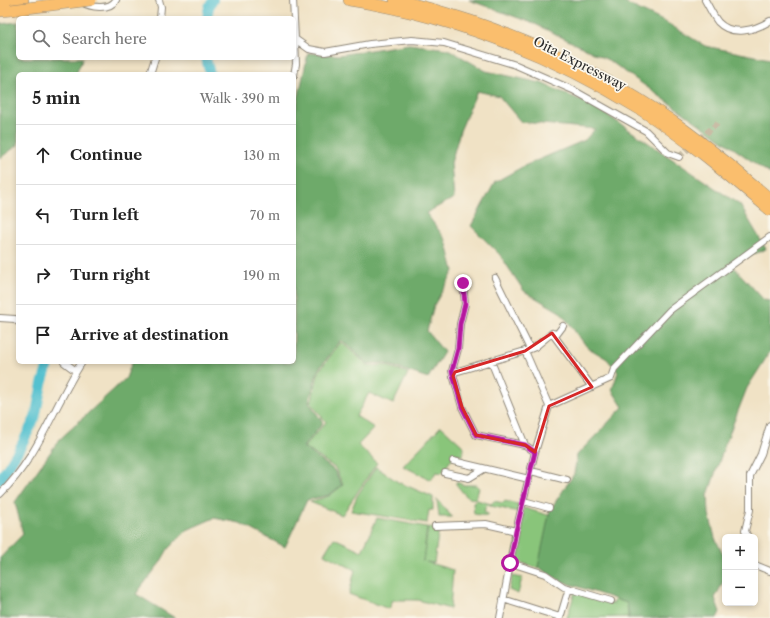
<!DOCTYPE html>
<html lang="en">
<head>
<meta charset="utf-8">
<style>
	:root { --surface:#fff; --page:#f2f2f2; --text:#222; --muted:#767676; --line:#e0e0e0 }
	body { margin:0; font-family:"Libre Caslon Text",serif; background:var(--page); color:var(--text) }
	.controls { position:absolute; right:12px; bottom:12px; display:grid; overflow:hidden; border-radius:6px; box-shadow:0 2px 6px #0003 }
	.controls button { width:36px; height:36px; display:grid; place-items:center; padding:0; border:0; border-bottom:1px solid var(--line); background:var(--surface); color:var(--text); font:20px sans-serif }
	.stop { position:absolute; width:12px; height:12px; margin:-9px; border:3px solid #b5179e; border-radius:50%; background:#fff }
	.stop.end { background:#b5179e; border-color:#fff; box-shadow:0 1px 4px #0008 }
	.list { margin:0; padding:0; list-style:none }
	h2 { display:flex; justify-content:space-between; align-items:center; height:52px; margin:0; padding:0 16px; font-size:17px }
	h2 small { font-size:13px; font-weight:400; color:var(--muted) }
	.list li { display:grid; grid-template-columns:26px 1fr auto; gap:12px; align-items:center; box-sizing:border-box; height:60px; padding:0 16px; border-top:1px solid var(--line) }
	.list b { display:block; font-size:15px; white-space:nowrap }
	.list em { font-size:13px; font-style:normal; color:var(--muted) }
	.icon { flex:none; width:22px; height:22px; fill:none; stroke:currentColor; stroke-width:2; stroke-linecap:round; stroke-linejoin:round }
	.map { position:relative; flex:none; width:770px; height:618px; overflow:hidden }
	.search { position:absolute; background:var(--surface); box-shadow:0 2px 6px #0003; left:16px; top:16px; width:280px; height:44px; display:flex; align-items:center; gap:10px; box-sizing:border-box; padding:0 14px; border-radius:6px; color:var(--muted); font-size:15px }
	.panel { position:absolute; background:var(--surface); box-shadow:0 2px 6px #0003; left:16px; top:72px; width:280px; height:292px; border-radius:6px }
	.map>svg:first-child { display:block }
	.green { fill:#89c57a; stroke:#5a7852 }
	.forest { fill:#6eaa6a; stroke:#4c6a4a }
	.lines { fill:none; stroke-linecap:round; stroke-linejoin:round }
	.river { stroke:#55c1cf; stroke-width:10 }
	.street-tunnel { stroke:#c9bda6; stroke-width:6; stroke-dasharray:6 3; stroke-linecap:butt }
	.street-casing { stroke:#8e8678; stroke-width:8 }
	.highway-casing { stroke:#8e8678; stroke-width:12 }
	.street { stroke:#fff; stroke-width:6 }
	.highway { stroke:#fabe6d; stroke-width:11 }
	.highway-bridge-casing { stroke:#8e8678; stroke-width:12; stroke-linecap:butt }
	.highway-bridge { stroke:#fabe6d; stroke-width:11 }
	.route { stroke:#b5179e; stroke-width:5 }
	.marked { fill:none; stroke:#d62828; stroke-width:3; stroke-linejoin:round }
	.labels { text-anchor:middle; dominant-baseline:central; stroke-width:3.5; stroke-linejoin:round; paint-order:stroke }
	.street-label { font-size:13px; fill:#2b2b2b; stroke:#fbf7ec }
</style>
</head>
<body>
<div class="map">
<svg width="770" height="618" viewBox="0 0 770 618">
	<rect width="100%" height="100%" fill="#fbf7ec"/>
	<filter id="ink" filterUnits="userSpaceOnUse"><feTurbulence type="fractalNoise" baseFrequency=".025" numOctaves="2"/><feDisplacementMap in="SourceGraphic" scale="8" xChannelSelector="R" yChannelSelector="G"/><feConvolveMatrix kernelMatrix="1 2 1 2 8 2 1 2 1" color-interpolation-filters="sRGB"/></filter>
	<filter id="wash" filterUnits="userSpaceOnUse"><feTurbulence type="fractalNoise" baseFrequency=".012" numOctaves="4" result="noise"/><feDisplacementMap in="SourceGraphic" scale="16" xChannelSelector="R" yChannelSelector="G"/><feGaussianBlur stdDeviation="0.9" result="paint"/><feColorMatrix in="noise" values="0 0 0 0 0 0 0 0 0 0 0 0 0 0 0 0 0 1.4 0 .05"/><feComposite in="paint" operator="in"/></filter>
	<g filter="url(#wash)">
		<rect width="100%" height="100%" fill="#f0e2c5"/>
		<path class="green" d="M341,342L369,366L384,365L408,373L393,404L369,393L356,416L374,428L358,445L377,463L342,515L310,502L329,496L343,485L335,468L304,447L326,422L311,403L319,371Z
			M441,426L463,446V456L455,454L442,473L436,472L431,480L403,466Z
			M376,467L398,482L433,497V510H429L427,523L351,511L357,496Z
			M456,482L464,485H477L479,488L476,498C467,501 462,491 456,484Z
			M437,499L452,517H439C439,511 437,505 437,499Z
			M477,500L491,504L494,501L503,503L505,501L521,505L519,512L486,505L484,512L488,514L487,516L474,514L473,503Z
			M524,508L551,516L538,568L513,560Z
			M377,518L427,527L423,561L428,527L439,528L434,563L426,562L453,570L450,609L418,600H393L389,609L349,594L355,570L324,554L334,538L362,551Z
			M512,576L522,578L518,594L509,590Z
			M575,592L613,604L615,599L627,603L628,617L567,618Z"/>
		<path class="forest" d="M469,0H619L667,23L705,46L770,59V174L610,61L535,24Z
			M18,22V58H83L76,74H18V145L0,158V24Z
			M409,44L448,49L486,71L541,83L594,106L740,205L766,249L731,264L764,300L770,301V352L747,388L724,447L708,495L709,514L715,538L725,559V578L715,598L720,612L717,618H627L629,617L627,603L561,581L538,567L550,510L574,474L577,455L623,407L612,390L618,372L607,359L587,347L560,312L524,291L500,255L471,226L495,182L524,166L585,140L595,129L521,122L499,96L477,91L460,131L451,163L454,198L426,213L446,240L454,271L434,305L427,331L444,352L428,378L383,363L368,364L341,340L318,370L309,402L323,423L303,447L334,470L342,485L329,495L307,500L285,547L240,523L214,518L187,530L168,549L160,563L136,594L175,618H0V558L23,534L15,502L59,440L126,378L132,362H294V118L308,53L339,55Z"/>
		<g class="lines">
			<path class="river" d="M207,18L209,7L213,0
				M206,58L210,74
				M0,480L21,446L35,418L42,384L49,362"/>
		</g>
	</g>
	<g filter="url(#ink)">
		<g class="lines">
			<path class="street-tunnel" d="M679,157L719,122"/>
			<defs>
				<path id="street" d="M159,0L161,7L160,18
					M293,0L295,39L309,49L325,52L370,44L412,40L444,43L516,65L573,90L646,131L668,153L679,157
					M705,0C709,7 713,16 718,22C732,37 755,30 770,21
					M81,2C90,7 109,11 116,0
					M150,74L155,58
					M294,75L296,64L295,39
					M495,278L530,349
					M463,283L465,304L460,324L458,349L452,371L462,407L476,435L525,445L535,452
					M0,318L15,319L18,322
					M552,333L592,387
					M491,361L525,445
					M64,362L76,371
					M453,376L455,372L525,351L535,347L552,333L557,334L563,326
					M549,406L611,378L614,369L670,310L770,237
					M453,461L529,479
					M531,471L567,480
					M445,473L469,478L484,469
					M0,494C38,458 54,405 82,362
					M524,501L549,508
					M435,526L486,524L516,531
					M748,537L745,531L750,510V476L761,454L770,425
					M511,563L545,574L564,587L611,601
					M755,565L770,571
					M503,599L560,617
					M500,618L516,531L535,452L549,406L525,351
					M560,618L569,588"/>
				<path id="highway" d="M349,0C452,16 552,55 641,110C687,139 729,175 770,210
					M395,0C421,5 446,13 471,21C544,46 615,80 678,125C710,148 740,173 770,199
					M0,3L23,0
					M0,11L11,10"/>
			</defs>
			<use href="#street" class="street-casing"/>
			<use href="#highway" class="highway-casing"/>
			<use href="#street" class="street"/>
			<use href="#highway" class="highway"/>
			<defs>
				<path id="highway-bridge" d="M11,10L91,0"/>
			</defs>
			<use href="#highway-bridge" class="highway-bridge-casing"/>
			<use href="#highway-bridge" class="highway-bridge"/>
		</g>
	</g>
	<g class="lines" filter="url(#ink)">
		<path class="route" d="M463,283L465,304L460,324L458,349L452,371L462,407L476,435L525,445L535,452L516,531L510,563"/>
	</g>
	<path class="marked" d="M552,333L592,387L549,406L535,452L525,445L476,435L462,407L453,376L455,372L525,351Z"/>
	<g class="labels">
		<g class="street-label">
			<text transform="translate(580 63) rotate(27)">Oita Expressway</text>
		</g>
	</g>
</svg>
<div class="controls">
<button>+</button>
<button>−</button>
</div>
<div class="stop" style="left:510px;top:563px"></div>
<div class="stop end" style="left:463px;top:283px"></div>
<div class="search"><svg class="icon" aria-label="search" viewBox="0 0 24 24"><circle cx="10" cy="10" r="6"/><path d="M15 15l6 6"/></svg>Search here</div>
<section class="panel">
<h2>5 min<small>Walk · 390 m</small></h2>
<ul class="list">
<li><svg class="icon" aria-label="ahead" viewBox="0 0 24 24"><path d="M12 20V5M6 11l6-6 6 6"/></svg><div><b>Continue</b></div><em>130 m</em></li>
<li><svg class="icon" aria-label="left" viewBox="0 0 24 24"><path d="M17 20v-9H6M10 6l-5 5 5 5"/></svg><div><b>Turn left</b></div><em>70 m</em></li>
<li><svg class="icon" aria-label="right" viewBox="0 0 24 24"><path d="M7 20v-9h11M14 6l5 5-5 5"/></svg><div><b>Turn right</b></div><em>190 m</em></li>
<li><svg class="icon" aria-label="arrive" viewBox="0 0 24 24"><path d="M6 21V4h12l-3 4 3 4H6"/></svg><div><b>Arrive at destination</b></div></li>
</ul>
</section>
</div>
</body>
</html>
